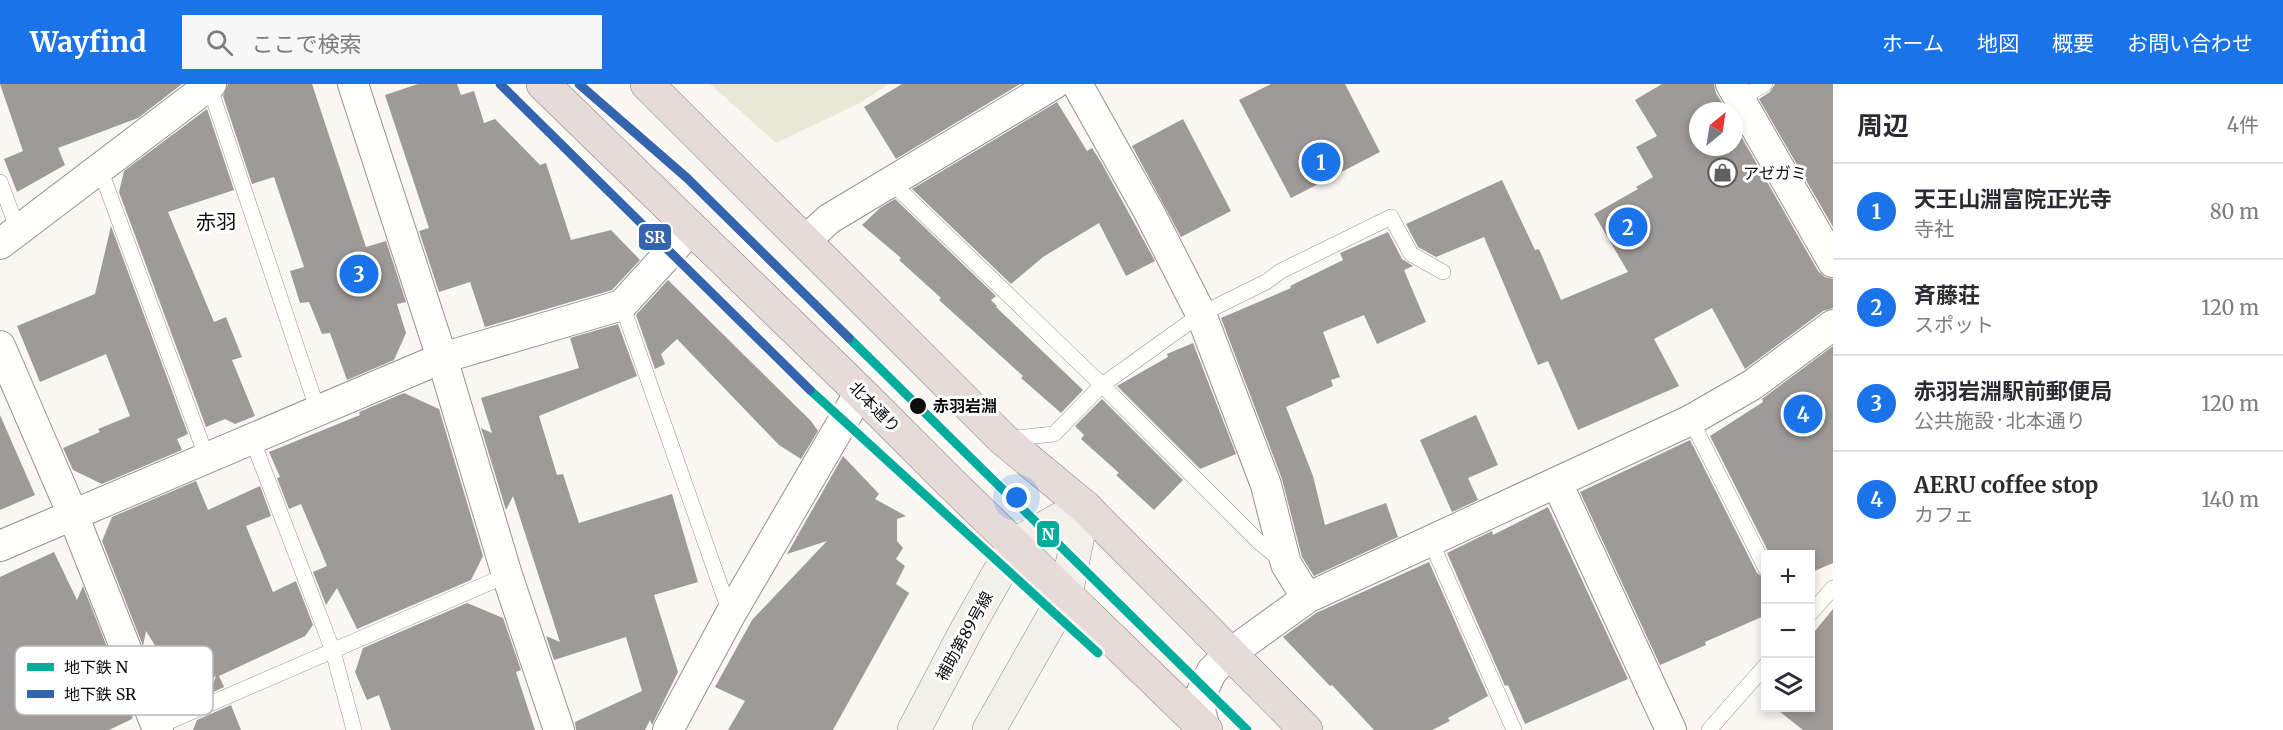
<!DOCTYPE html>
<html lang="ja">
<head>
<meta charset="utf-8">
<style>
	:root { --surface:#fff; --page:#f7f7f7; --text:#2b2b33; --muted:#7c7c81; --line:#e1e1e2; --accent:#1a73e8 }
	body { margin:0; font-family:Merriweather,"Noto Sans JP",serif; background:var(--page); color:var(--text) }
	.controls { position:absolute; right:18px; bottom:18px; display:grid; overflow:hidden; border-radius:0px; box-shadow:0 3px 9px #0003 }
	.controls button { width:54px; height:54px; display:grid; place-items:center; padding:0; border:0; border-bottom:2px solid var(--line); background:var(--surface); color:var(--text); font:30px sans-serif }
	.compass { position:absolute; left:1689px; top:18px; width:54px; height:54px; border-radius:50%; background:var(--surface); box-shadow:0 3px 9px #0003; rotate:30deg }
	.you { position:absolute; left:1017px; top:414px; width:21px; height:21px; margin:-15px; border:4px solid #fff; border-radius:50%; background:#1a73e8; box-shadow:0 0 0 9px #1a73e833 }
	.badge { display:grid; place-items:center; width:39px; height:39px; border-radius:50%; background:var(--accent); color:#fff; font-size:20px; font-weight:700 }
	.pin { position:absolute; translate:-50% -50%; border:3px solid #fff; box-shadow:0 2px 6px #0006 }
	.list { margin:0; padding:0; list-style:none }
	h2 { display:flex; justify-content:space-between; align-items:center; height:78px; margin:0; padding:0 24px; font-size:26px }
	h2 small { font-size:20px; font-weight:400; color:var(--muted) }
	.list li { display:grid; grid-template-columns:39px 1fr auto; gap:18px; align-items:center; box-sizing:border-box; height:96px; padding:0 24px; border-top:2px solid var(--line) }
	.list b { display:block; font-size:22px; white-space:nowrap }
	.list p { margin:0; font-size:20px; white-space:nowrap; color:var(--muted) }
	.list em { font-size:20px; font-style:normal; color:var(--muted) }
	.icon { flex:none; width:33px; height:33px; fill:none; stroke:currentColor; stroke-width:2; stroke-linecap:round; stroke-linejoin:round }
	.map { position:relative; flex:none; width:1833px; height:646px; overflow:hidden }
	header { display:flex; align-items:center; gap:36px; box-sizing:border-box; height:84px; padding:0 30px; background:var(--accent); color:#fff }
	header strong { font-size:28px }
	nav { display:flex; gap:33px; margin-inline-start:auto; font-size:21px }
	.search { width:420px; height:54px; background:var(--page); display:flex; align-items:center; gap:15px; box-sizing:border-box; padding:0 21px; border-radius:0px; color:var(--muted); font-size:22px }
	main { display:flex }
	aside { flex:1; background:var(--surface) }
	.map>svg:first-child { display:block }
	.cemetery { fill:#e8e8d7 }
	.building { fill:#9d9a97 }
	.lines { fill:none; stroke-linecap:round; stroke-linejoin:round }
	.lane-casing { stroke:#949290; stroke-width:16 }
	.street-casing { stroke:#949290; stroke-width:32 }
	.secondary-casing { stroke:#8a8987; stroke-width:34 }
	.highway-casing { stroke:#817f7d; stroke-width:34 }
	.lane { stroke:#fefefd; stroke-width:15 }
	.street { stroke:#fefefd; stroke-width:30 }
	.secondary { stroke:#f3f0ea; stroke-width:33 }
	.highway { stroke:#e7dbd7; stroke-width:33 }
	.metro-1-casing { stroke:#fff; stroke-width:14 }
	.metro-2-casing { stroke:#fff; stroke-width:14 }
	.metro-1 { stroke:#00ac9b; stroke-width:9 }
	.metro-2 { stroke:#3564af; stroke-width:9 }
	.stop-dot { fill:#0d0d0d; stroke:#fff; stroke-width:2 }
	.labels { text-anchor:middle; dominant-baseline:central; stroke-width:6; stroke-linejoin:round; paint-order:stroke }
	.poi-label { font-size:16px; fill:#0d0d0d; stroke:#fff; text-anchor:start }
	.stop-label { font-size:16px; font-weight:bold; fill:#0d0d0d; stroke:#fff; text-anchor:start }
	.street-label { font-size:16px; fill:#0d0d0d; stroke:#fff }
	.quarter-label { font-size:20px; fill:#0d0d0d; stroke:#fff }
	.key { fill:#fff; stroke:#b6b6b6; stroke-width:1.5 }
	.key-label { font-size:16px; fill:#0d0d0d }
	.line-badge { stroke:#fff; stroke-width:2 }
	.badge-label { font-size:16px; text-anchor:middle; font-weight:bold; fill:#fff }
</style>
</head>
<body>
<header>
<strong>Wayfind</strong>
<div class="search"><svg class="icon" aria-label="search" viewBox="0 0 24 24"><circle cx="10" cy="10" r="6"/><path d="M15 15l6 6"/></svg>ここで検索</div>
<nav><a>ホーム</a><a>地図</a><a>概要</a><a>お問い合わせ</a></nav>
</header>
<main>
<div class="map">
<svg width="1833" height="646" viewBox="0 0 1833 646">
	<rect width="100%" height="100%" fill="#faf6f2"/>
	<path class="cemetery" d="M710,0H889L860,19L776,59Z"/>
	<path class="building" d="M0,0H182L138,34L58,64L65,81L17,108L4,75L23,67Z
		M228,0H312L366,163L386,157L406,218L397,220L406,249L394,276L347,296L330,249L322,250L309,218L300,219L290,187L304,183L274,93L252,100L223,12Z
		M418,0H457L461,11L474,7L484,39L495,35L540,81L546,79L571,156L611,146L640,176L612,206L485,243L470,198L439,208L419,147L429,144L385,11Z
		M902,0H1020L896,75L864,23Z
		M1271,0H1345L1380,68L1291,114L1239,16Z
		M1662,0H1714L1716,9L1727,27H1698V63H1734V40L1818,187L1825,193L1833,195V224L1823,227L1745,285L1712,224L1654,255L1679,302L1578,346L1548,277L1538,281L1484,153L1436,173L1418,163L1406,140L1502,96L1535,166L1539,165L1561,216L1628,188L1594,130L1638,105L1636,103L1653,93L1636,63L1657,52L1635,16Z
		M1775,0H1833V143L1759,15L1770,8Z
		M1057,18L1087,67L1092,64L1101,78L1155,177L1126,192L1099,139L1043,173L1011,200L912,105Z
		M207,25L234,106L168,128L214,238L226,233L242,273L232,276L255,332L235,340L225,335L206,343L119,108L124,87Z
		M1183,35L1231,127L1181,153L1132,62Z
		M895,115L996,212L991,216L997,222L996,223L1083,306L1061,329L1021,294L1023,292L939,216L941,214L899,176L901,174L862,141L880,124Z
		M111,142L188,350L177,355L182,366L102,400L73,386L63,364L100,348L98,345L130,332L106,270L40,298L17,242L95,210Z
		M1388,148L1402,175L1413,182L1404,186L1426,238L1377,260L1364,231L1323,248L1340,293L1331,296L1333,302L1286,323L1313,392L1325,441L1386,419L1398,453L1314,492L1302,473L1282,395L1221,234L1291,204L1290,202L1343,176L1340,169Z
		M668,196L811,337L818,347L801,375L779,361L677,255L661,270L665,280L655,285L636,231Z
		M618,240L637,292L539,332L557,391L563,390L579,439L672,410L698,498L654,511L678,588L652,641L650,636L645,646H576L575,638L642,607L626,553L554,576L546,552L560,558L513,412L506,426L481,344L492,349L481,314L579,284L570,254Z
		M1193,259L1236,370L1200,385L1117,302L1168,273L1167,270Z
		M1833,262V479L1810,489V471H1770L1710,352L1763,318L1762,315Z
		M404,309L439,325L483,472L471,496L357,545L337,504L326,521L313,488L327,482L301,420L289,425L277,394L280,393L269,368L360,331L359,328Z
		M1102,315L1183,396L1154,426L1116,391L1119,389L1081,355L1084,351L1075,342Z
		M0,331L35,411L0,426Z
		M1476,331L1498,381L1468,394L1478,416L1452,428L1420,356Z
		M1690,356L1757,489L1766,495V531L1705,558L1706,561L1660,581L1580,408Z
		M843,372L879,410L875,415L906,432L897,435V457L903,464L896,475L905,482L896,500L909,509L833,646H728L745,617L715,603L752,536L827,457L787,470Z
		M196,397L208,426L260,402L271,432L246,442L273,508L296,497L313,541L305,552L219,592L224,603L209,610L216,592L184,608L146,547L143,562L102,457L112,433Z
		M1548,423L1628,595L1525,640L1508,601L1505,602L1447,469L1492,447L1493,451Z
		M54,468L77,516L83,502L133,629L132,635L109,646H0V493Z
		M1429,478L1488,612L1448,634L1450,637L1432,646H1374L1332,601L1330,602L1283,553L1316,529Z
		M467,519L503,534L521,586L516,588L535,646H391L379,611L367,616L355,588L363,564Z
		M1833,525V646H1803L1775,624H1810V553Z
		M231,621L241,646H193L197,636Z"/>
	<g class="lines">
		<defs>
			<path id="lane" d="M209,1L318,327
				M1740,15L1765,0
				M100,85L207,374
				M0,98L18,146
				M891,98L1102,301L1260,459L1281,476
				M622,221L730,529
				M1691,336L1766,485
				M252,355L333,567L354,646
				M1006,355L1054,350L1102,301L1201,230L1266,198L1281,187L1391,133L1411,170L1443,188
				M1431,458L1514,646
				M1810,530L1833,504
				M152,645L507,491
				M1709,646L1766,581"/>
			<path id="street" d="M353,0L442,274L507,491L559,646
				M1077,0L1149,128L1201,230L1266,401L1286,480L1307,514
				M1731,0L1833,178
				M805,157L829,135L1054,0
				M0,160L211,0
				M0,262L73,431L158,646
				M1557,399L1671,646
				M0,462L442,274L622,221L692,144
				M1205,645L1200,626V612L1212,587L1231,569L1307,514L1691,336L1752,301L1833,241
				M668,646L730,531L860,308"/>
			<path id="secondary" d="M914,646L967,545L1015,460L1084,422
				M989,646L1066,510L1084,422"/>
			<path id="highway" d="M543,0L860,308L955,403L1206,646
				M647,0L1004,356L1084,422L1306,646"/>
		</defs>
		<use href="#lane" class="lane-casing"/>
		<use href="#street" class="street-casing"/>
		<use href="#secondary" class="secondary-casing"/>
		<use href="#highway" class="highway-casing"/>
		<use href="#lane" class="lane"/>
		<use href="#street" class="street"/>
		<use href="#secondary" class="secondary"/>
		<use href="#highway" class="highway"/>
		<defs>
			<path id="metro-1" d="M849,254L1247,646
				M810,306L1098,569"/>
			<path id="metro-2" d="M500,0L810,306
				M579,0L687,94L849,254"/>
		</defs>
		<use href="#metro-1" class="metro-1-casing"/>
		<use href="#metro-2" class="metro-2-casing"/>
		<use href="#metro-1" class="metro-1"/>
		<use href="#metro-2" class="metro-2"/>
	</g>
	<defs>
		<symbol id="shop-ring" viewBox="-11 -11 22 22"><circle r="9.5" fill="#fff" stroke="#605f5d" stroke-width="1.5"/><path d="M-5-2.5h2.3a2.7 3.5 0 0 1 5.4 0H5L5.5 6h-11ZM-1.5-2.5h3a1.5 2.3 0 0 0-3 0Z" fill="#605f5d"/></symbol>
	</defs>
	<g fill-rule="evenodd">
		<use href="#shop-ring" x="1706" y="72" width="33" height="33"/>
	</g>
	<circle class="stop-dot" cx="918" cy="322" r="9"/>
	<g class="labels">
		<g class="poi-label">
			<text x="1743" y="89">アゼガミ</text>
		</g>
		<g class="stop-label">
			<text x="933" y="322">赤羽岩淵</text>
		</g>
		<g class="street-label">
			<text transform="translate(875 323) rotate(45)">北本通り</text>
			<text transform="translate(964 552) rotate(-61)">補助第89号線</text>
		</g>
		<g class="quarter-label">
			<text x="216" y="137">赤羽</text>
		</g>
	</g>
	<rect x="15" y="562" width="198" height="69" rx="9" class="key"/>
	<rect x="27" y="579" width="27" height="8" fill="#00ac9b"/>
	<rect x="27" y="606" width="27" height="8" fill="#3564af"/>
	<g class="key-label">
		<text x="64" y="589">地下鉄 N</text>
		<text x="64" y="616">地下鉄 SR</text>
	</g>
	<g class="line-badge">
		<rect x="638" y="139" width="34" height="28" rx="6" fill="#3564af"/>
		<rect x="1036" y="436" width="24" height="28" rx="6" fill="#00ac9b"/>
	</g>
	<g class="badge-label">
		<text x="655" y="159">SR</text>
		<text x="1048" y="456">N</text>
	</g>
</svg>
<div class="controls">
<button>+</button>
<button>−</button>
<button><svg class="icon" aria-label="layers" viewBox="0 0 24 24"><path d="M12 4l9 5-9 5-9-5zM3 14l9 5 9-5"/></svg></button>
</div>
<svg class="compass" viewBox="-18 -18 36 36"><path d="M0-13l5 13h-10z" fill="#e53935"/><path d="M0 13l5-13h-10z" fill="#7c7c81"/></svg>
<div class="you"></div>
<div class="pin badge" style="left:1321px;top:78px">1</div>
<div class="pin badge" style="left:1628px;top:143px">2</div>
<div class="pin badge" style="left:359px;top:190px">3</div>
<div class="pin badge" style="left:1803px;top:330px">4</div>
</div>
<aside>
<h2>周辺<small>4件</small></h2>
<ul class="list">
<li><span class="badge">1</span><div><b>天王山淵富院正光寺</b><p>寺社</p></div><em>80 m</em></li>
<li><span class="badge">2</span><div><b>斉藤荘</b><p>スポット</p></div><em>120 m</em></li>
<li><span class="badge">3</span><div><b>赤羽岩淵駅前郵便局</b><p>公共施設 · 北本通り</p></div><em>120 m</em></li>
<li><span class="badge">4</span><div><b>AERU coffee stop</b><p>カフェ</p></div><em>140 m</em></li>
</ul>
</aside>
</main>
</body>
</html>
